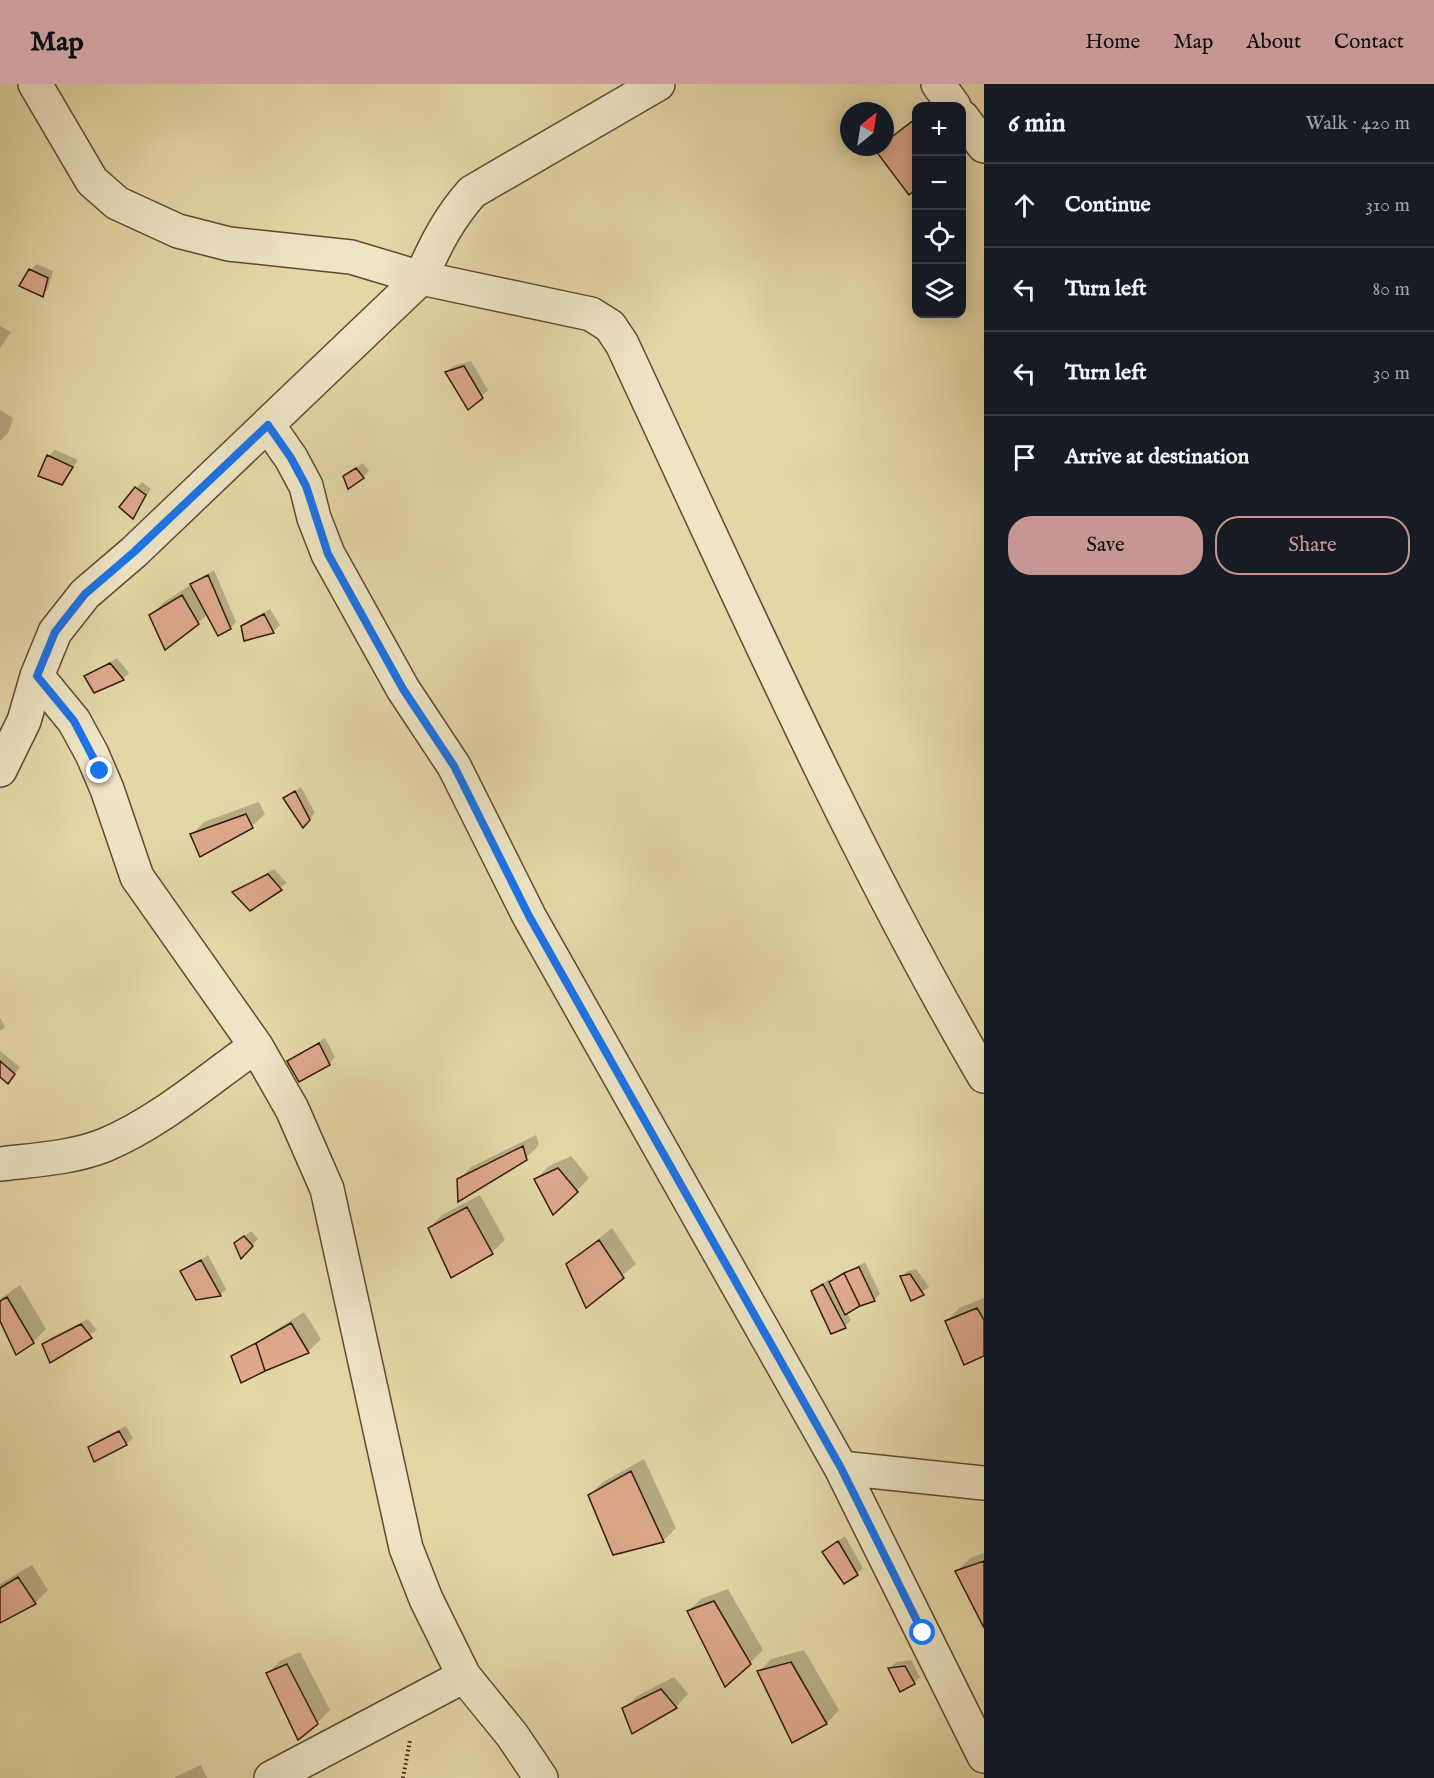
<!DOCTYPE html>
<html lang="en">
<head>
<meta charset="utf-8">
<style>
	:root { --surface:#171b24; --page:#20242c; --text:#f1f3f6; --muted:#9ea1a6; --line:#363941; --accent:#c59692 }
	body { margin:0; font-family:"IM FELL English",serif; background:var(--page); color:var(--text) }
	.controls { position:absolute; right:18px; top:18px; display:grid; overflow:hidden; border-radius:12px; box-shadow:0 3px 15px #0003 }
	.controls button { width:54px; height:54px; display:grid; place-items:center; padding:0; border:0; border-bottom:2px solid var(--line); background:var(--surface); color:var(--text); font:30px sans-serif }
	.compass { position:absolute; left:840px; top:18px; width:54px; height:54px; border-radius:50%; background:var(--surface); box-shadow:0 3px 15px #0003; rotate:30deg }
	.stop { position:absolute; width:18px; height:18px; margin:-14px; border:4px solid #1a73e8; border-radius:50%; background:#fff }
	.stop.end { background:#1a73e8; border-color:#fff; box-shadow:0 2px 6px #0008 }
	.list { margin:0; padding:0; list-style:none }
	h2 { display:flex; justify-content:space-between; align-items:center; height:78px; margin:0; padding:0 24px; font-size:26px }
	h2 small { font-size:20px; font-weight:400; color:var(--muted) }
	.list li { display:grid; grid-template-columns:39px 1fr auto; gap:18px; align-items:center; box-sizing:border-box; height:84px; padding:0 24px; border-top:2px solid var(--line) }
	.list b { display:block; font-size:22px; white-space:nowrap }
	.list em { font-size:20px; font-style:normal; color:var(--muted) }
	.actions { display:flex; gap:12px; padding:18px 24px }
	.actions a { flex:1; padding:14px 0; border:2px solid var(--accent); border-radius:24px; text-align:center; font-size:21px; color:var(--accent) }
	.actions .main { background:var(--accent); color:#111 }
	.icon { flex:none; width:33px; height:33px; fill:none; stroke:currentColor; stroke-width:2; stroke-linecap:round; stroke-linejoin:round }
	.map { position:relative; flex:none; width:984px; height:1694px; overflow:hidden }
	header { display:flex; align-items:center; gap:36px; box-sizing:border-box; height:84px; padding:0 30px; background:var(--accent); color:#111 }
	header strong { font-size:28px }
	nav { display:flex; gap:33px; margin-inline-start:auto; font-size:21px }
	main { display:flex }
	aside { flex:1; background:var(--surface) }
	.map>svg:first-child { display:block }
	.shadow { fill:#0003 }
	.building { fill:#dea98c; stroke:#311a0d; stroke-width:1.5 }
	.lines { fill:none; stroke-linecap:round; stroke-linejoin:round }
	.minor-casing { stroke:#5e4933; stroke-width:36 }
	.path { stroke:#311a0d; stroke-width:4; stroke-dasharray:1.5 3; stroke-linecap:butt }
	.minor { stroke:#ede5c5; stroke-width:33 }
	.route { stroke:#1a73e8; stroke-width:8 }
</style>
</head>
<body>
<header>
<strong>Map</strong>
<nav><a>Home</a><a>Map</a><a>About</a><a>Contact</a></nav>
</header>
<main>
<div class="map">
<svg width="984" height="1694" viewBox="0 0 984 1694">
	<rect width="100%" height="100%" fill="#e4d7a6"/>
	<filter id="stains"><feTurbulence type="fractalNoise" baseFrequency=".00333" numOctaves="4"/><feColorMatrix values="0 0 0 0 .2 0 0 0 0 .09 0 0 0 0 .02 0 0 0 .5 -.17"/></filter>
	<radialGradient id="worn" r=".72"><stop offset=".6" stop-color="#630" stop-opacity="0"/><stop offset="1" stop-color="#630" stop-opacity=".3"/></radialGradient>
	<path class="shadow" d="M916,33V103L909,109L877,66L885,63V58L890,53Z
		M37,180L53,187L48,205L42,211L30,186Z
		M0,242L11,248L0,264Z
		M471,277L488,306L482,312L447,288L453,282Z
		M0,326L13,334L8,349L0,357Z
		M55,366L78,376L62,399L49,372Z
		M363,379L369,387L363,393L344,392Z
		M142,398L151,405L133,433L121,422Z
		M214,486L236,538L230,544L208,530L198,539L151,531L164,518Z
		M270,525L280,541L274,547L245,555L242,542L249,536Z
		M117,574L129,589L123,595L86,593Z
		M301,703L315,729L309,736L285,714Z
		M259,718L265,730L252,742L192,751L204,738Z
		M274,785L287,799L250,825L234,808Z
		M0,934L5,943L0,947Z
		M325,954L335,973L329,980L289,978Z
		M0,967L20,983L14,991H0Z
		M536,1051L539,1061L526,1074L458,1096L471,1083Z
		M571,1072L589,1094L577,1107L536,1095L549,1082Z
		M480,1111L505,1156L492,1168L429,1144L442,1131Z
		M612,1144L636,1180L587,1221L567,1180Z
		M251,1147L258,1155L247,1167L236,1159Z
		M208,1171L226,1205L220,1211L197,1214L181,1187Z
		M865,1178L880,1210L874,1216L847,1229L851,1236L845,1242L812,1208L829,1195L831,1199L837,1193Z
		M916,1185L929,1203L912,1215L901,1193L907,1187Z
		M20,1201L46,1245L33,1258L0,1234V1215Z
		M984,1214V1270L947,1237L959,1224Z
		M304,1228L321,1255L308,1268L233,1273Z
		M88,1235L97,1246L51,1276L44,1260L50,1254Z
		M126,1342L133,1354L126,1360L94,1376L90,1363L96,1357Z
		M644,1375L676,1444L663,1457L590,1411L603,1398Z
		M845,1452L863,1484L857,1490L824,1468Z
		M984,1469V1540L957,1487L970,1474Z
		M32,1481L48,1506L35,1519L0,1537V1500Z
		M728,1505L763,1566L750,1579L688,1527L701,1515Z
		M804,1566L839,1626L827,1639L792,1657L759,1588L771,1575Z
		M300,1568L330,1626L317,1639L267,1590L280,1577Z
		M911,1576L920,1593L914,1599L890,1584L896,1578Z
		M674,1593L688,1610L676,1623L624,1625L637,1612Z
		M201,1681L207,1694H175L177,1692Z"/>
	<path class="building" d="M914,36L916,105L909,111L875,66L885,63V58Z
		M29,185L48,194L43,213L19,202Z
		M464,282L483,314L468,326L445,288Z
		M47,371L73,383L62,401L38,392Z
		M356,384L364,394L348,405L343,392Z
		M135,403L146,411L133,435L119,423Z
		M208,491L231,545L218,552L190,500Z
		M182,511L199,540L165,566L149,531Z
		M264,530L274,549L244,557L241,542Z
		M110,579L124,596L94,609L84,592Z
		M295,707L310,736L303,744L283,714Z
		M246,730L253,744L200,773L190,750Z
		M268,790L282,806L250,827L232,808Z
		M319,959L330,981L299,998L287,977Z
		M0,977L15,990L8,1000L0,993Z
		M523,1062L527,1076L458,1118L457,1095Z
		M558,1084L578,1108L553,1131L534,1095Z
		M467,1123L493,1170L451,1194L428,1144Z
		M244,1152L253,1162L241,1175L234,1159Z
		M599,1156L624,1194L586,1224L566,1180Z
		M201,1176L221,1212L196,1216L180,1187Z
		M859,1183L875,1217L860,1222L844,1189Z
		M844,1189L860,1222L845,1231L829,1198Z
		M910,1190L924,1211L911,1217L900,1192Z
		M823,1200L846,1244L831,1250L811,1207Z
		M7,1213L34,1259L16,1271L0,1237V1217Z
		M977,1224L984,1236V1272L964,1281L945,1237Z
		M291,1239L309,1269L265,1287L256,1259Z
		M81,1240L92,1254L50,1279L42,1260Z
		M256,1259L265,1287L241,1299L231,1272Z
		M119,1347L127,1361L94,1378L88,1363Z
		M631,1387L664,1458L613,1471L588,1411Z
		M838,1457L858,1491L844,1500L822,1468Z
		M984,1477V1544L955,1487Z
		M18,1493L36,1520L0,1539V1504Z
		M714,1517L751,1580L725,1603L687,1527Z
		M791,1578L827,1640L792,1659L757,1587Z
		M287,1580L318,1640L298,1656L266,1589Z
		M905,1582L915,1600L900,1608L888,1584Z
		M661,1605L677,1624L632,1650L622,1624Z"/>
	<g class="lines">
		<defs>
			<path id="minor" d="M35,0L92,97L117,119L178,147L229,160L351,173L421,194L591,230L610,242L622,260C737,506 847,757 984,992
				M938,0L954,22
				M962,33L984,62
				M268,341L291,374L306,402L314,434L328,470L403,605L454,682L529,832L841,1384L984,1672
				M37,592L74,637L92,670L107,705L137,793L256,962L292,1025L327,1105L406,1464L426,1515L464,1592L512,1651L541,1694
				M0,686L24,637L37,592L55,548L85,510L134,468L421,194C435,161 449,134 472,108L658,0
				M0,1080C34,1076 73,1074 105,1061C160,1038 207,996 256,962
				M841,1384L984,1399
				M271,1694L464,1592"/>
		</defs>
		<use href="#minor" class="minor-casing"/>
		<path class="path" d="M403,1694L410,1656"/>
		<use href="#minor" class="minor"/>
	</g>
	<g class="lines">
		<path class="route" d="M100,687L74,637L37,592L55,548L85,510L134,468L268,341L291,374L306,402L328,470L403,605L454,682L529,832L841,1384L923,1549"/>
	</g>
	<rect width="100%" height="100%" filter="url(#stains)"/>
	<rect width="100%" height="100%" fill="url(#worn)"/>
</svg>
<div class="controls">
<button>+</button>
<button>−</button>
<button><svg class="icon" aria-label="locate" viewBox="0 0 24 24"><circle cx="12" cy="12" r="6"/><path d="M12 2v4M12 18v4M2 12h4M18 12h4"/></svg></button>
<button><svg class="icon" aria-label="layers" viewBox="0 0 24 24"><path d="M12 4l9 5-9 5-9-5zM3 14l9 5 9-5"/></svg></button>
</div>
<svg class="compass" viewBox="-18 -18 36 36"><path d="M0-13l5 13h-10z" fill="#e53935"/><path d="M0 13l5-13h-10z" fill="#9ea1a6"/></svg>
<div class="stop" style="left:923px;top:1549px"></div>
<div class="stop end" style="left:100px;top:687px"></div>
</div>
<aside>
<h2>6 min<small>Walk · 420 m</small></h2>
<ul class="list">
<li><svg class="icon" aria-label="ahead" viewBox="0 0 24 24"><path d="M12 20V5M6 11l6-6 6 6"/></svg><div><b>Continue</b></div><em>310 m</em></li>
<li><svg class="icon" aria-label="left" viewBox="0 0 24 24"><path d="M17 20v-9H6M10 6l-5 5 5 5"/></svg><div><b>Turn left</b></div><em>80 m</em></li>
<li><svg class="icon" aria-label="left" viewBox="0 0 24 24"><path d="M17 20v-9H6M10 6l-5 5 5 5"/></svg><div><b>Turn left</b></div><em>30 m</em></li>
<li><svg class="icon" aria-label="arrive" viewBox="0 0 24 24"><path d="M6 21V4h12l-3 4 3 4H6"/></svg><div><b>Arrive at destination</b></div></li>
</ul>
<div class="actions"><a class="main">Save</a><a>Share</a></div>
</aside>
</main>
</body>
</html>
